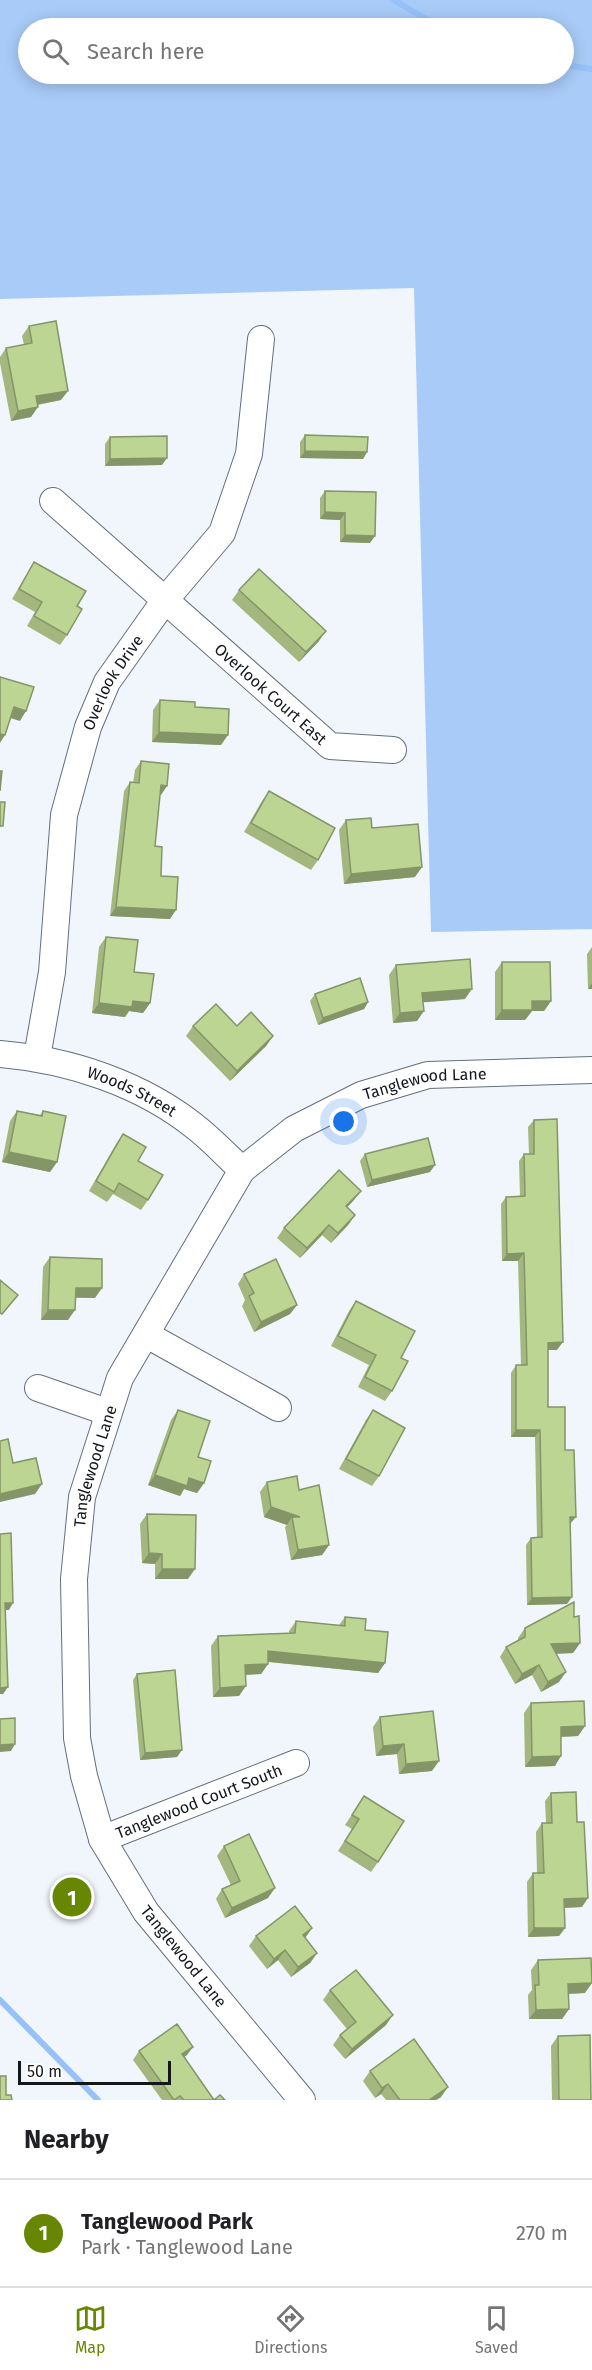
<!DOCTYPE html>
<html lang="en">
<head>
<meta charset="utf-8">
<style>
  :root { --surface:#fff; --page:#f2f2f2; --text:#202124; --muted:#757577; --line:#e0e0e0; --accent:#678702 }
  body { margin:0; font-family:"Fira Sans",sans-serif; background:var(--page); color:var(--text) }
  .scale { position:absolute; left:18px; bottom:15px; width:153px; box-sizing:border-box; padding-left:6px; border:3px solid #13171c; border-top:0; font-size:16px; line-height:21px; white-space:nowrap; color:#13171c; -webkit-text-stroke:4px #fff; paint-order:stroke }
  .you { position:absolute; left:344px; top:1122px; width:21px; height:21px; margin:-15px; border:4px solid #fff; border-radius:50%; background:#1a73e8; box-shadow:0 0 0 9px #1a73e833 }
  .badge { display:grid; place-items:center; width:39px; height:39px; border-radius:50%; background:var(--accent); color:#fff; font-size:20px; font-weight:700 }
  .pin { position:absolute; translate:-50% -50%; border:3px solid #fff; box-shadow:0 2px 6px #0006 }
  .list { margin:0; padding:0; list-style:none }
  h2 { display:flex; justify-content:space-between; align-items:center; height:78px; margin:0; padding:0 24px; font-size:26px }
  h2 small { font-size:20px; font-weight:400; color:var(--muted) }
  .list li { display:grid; grid-template-columns:39px 1fr auto; gap:18px; align-items:center; box-sizing:border-box; height:108px; padding:0 24px; border-top:2px solid var(--line) }
  .list b { display:block; font-size:22px; white-space:nowrap }
  .list p { margin:0; font-size:20px; white-space:nowrap; color:var(--muted) }
  .list em { font-size:20px; font-style:normal; color:var(--muted) }
  .icon { flex:none; width:33px; height:33px; fill:none; stroke:currentColor; stroke-width:2; stroke-linecap:round; stroke-linejoin:round }
  .map { position:relative; flex:none; width:592px; height:2100px; overflow:hidden }
  .search { position:absolute; background:var(--surface); box-shadow:0 3px 15px #0003; left:18px; right:18px; top:18px; height:66px; display:flex; align-items:center; gap:15px; box-sizing:border-box; padding:0 21px; border-radius:33px; color:var(--muted); font-size:22px }
  .sheet { height:186px; background:var(--surface) }
  nav { display:flex; justify-content:space-around; align-items:center; box-sizing:border-box; height:84px; border-top:2px solid var(--line); background:var(--surface); font-size:16px; color:var(--muted) }
  nav a { display:grid; justify-items:center; gap:3px }
  nav .on { color:var(--accent) }
  .map>svg:first-child { display:block }
  .forest { fill:#a8cbf7; fill-rule:evenodd }
  .lines { fill:none; stroke-linecap:round; stroke-linejoin:round }
  .stream { stroke:#96c2f9; stroke-width:6 }
  .minor-casing { stroke:#656f7c; stroke-width:28 }
  .minor { stroke:#fff; stroke-width:26 }
  .wall { fill:#a3b77e }
  .shaded-wall { fill:#849567 }
  .building { fill:#bdd593; stroke:#849567; stroke-width:1.5 }
  .labels { text-anchor:middle; stroke-width:4.5; stroke-linejoin:round; paint-order:stroke }
  .street-label { font-size:16px; fill:#13171c; stroke:#fff }
</style>
</head>
<body>
<div class="map">
<svg width="592" height="2100" viewBox="0 0 592 2100">
  <rect width="100%" height="100%" fill="#f1f6fc"/>
  <!-- forest -->
  <path class="forest" d="M 0,0 L 592,0 L 592,929 L 431,932 L 414,288 L 0,299 ZM 28,28 L 564,28 L 564,74 L 28,74 Z"/>
  <g class="lines">
    <!-- stream -->
    <g class="stream">
      <path d="M 394,0 L 424,18 L 449,28"/>
      <path d="M 564,65 L 592,69"/>
      <path d="M 0,2000 L 98,2100"/>
    </g>
    <!-- minor casing -->
    <g class="minor-casing">
      <g id="minor">
        <path id="s1" d="M 53,501 L 330,746 L 393,750"/>
        <path id="s2" d="M 0,1054 C 70,1060 143,1084 198,1129 C 214,1142 228,1157 242,1170"/>
        <path id="s3" d="M 37,1057 L 52,972 L 64,815 L 88,727 L 107,682 L 165,600 L 222,533 L 249,454 L 261,339"/>
        <path d="M 147,1335 L 278,1408"/>
        <path d="M 38,1388 L 107,1412"/>
        <path id="s4" d="M 102,1839 L 296,1763"/>
        <path id="s5" d="M 302,2100 L 146,1912 L 102,1839 L 84,1776 L 77,1738 L 74,1579 L 82,1497 L 120,1378 L 242,1170 L 294,1129 L 361,1095 L 428,1075 L 592,1070"/>
      </g>
    </g>
    <!-- minor -->
    <use href="#minor" class="minor"/>
  </g>
  <!-- wall -->
  <g class="wall">
    <path d="M 29,326 L 61,400 L 38,405 L 31,417 L 11,421 L 0,363 L 0,357 L 6,348 L 24,345 L 22,336 Z"/>
    <path d="M 305,435 L 367,452 L 363,459 L 300,458 L 300,442 Z"/>
    <path d="M 110,437 L 162,465 L 105,466 L 105,444 Z"/>
    <path d="M 325,491 L 376,492 L 370,543 L 340,542 L 340,520 L 320,519 L 320,498 Z"/>
    <path d="M 34,562 L 77,606 L 67,635 L 60,645 L 27,626 L 35,612 L 12,599 Z"/>
    <path d="M 239,590 L 319,641 L 299,662 L 232,600 Z"/>
    <path d="M 160,700 L 195,707 L 221,745 L 152,742 L 153,710 Z"/>
    <path d="M 141,761 L 167,786 L 160,795 L 155,846 L 170,919 L 110,916 L 124,791 L 130,782 L 133,783 L 135,770 Z"/>
    <path d="M 269,791 L 318,860 L 311,870 L 244,832 L 262,801 Z"/>
    <path d="M 346,820 L 372,828 L 415,877 L 344,884 L 339,830 Z"/>
    <path d="M 106,937 L 134,972 L 150,1003 L 143,1013 L 129,1011 L 125,1017 L 92,1013 L 99,947 Z"/>
    <path d="M 592,947 L 592,989 L 588,989 L 587,954 Z"/>
    <path d="M 502,962 L 551,1001 L 544,1011 L 532,1011 L 525,1020 L 495,1020 L 495,972 Z"/>
    <path d="M 396,965 L 465,999 L 423,1002 L 417,1021 L 393,1023 L 389,975 Z"/>
    <path d="M 315,994 L 368,1002 L 364,1009 L 318,1025 L 310,1001 Z"/>
    <path d="M 193,1026 L 237,1026 L 273,1036 L 266,1046 L 230,1081 L 186,1036 Z"/>
    <path d="M 17,1111 L 40,1115 L 43,1111 L 57,1162 L 50,1172 L 2,1162 L 10,1121 Z"/>
    <path d="M 534,1120 L 557,1350 L 548,1350 L 548,1407 L 565,1450 L 570,1524 L 567,1604 L 527,1605 L 526,1545 L 531,1538 L 537,1537 L 535,1437 L 511,1437 L 511,1373 L 516,1365 L 521,1365 L 518,1261 L 502,1261 L 501,1204 L 506,1197 L 520,1197 L 519,1161 L 524,1154 L 529,1154 L 528,1127 Z"/>
    <path d="M 123,1134 L 138,1161 L 148,1200 L 141,1210 L 113,1194 L 107,1202 L 89,1191 L 116,1144 Z"/>
    <path d="M 365,1154 L 430,1172 L 367,1187 L 360,1161 Z"/>
    <path d="M 354,1200 L 347,1207 L 355,1215 L 348,1225 L 331,1243 L 322,1235 L 300,1258 L 277,1238 L 284,1228 Z"/>
    <path d="M 50,1257 L 95,1298 L 75,1298 L 68,1320 L 41,1320 L 43,1267 Z"/>
    <path d="M 244,1274 L 297,1305 L 290,1314 L 254,1332 L 242,1306 L 245,1300 L 238,1284 Z"/>
    <path d="M 356,1301 L 401,1358 L 392,1391 L 385,1401 L 358,1387 L 369,1365 L 331,1346 L 349,1311 Z"/>
    <path d="M 178,1410 L 198,1457 L 204,1483 L 197,1493 L 184,1489 L 180,1496 L 148,1485 L 171,1420 Z"/>
    <path d="M 373,1410 L 379,1476 L 372,1486 L 339,1469 L 366,1420 Z"/>
    <path d="M 267,1482 L 329,1545 L 322,1555 L 291,1560 L 285,1527 L 287,1525 L 264,1517 L 260,1492 Z"/>
    <path d="M 147,1514 L 188,1579 L 155,1579 L 155,1564 L 142,1563 L 140,1524 Z"/>
    <path d="M 345,1617 L 365,1630 L 385,1663 L 378,1673 L 268,1662 L 268,1664 L 261,1674 L 245,1675 L 239,1696 L 213,1697 L 211,1646 L 218,1636 L 289,1633 L 289,1631 L 296,1621 L 339,1625 Z"/>
    <path d="M 574,1617 L 580,1643 L 573,1653 L 556,1654 L 559,1682 L 541,1692 L 532,1675 L 515,1684 L 500,1657 L 506,1647 L 518,1641 L 518,1638 L 525,1628 Z"/>
    <path d="M 137,1674 L 177,1757 L 140,1760 L 133,1680 Z"/>
    <path d="M 531,1703 L 585,1726 L 578,1736 L 561,1737 L 555,1766 L 525,1767 L 524,1713 Z"/>
    <path d="M 380,1717 L 432,1771 L 399,1774 L 397,1754 L 376,1756 L 373,1727 Z"/>
    <path d="M 551,1793 L 577,1822 L 582,1907 L 564,1908 L 565,1928 L 559,1936 L 528,1937 L 527,1882 L 533,1873 L 537,1873 L 536,1832 L 542,1823 L 546,1823 L 545,1801 Z"/>
    <path d="M 364,1796 L 378,1862 L 371,1872 L 338,1851 L 352,1829 L 345,1825 Z"/>
    <path d="M 224,1846 L 268,1898 L 225,1918 L 216,1899 L 222,1889 L 231,1885 L 217,1856 Z"/>
    <path d="M 312,1928 L 305,1938 L 317,1953 L 310,1963 L 291,1977 L 278,1960 L 267,1969 L 249,1946 L 256,1936 Z"/>
    <path d="M 538,1960 L 585,1993 L 568,1994 L 569,2009 L 562,2019 L 529,2019 L 528,1995 L 532,1990 L 531,1970 Z"/>
    <path d="M 330,1990 L 386,2025 L 345,2059 L 333,2045 L 340,2035 L 347,2029 L 323,2000 Z"/>
    <path d="M 558,2036 L 591,2100 L 552,2100 L 551,2046 Z"/>
    <path d="M 139,2051 L 187,2055 L 184,2057 L 214,2100 L 225,2100 L 162,2100 L 133,2060 Z"/>
    <path d="M 370,2071 L 441,2097 L 436,2100 L 386,2100 L 381,2094 L 375,2098 L 363,2081 Z"/>
  </g>
  <!-- shaded-wall -->
  <g class="shaded-wall">
    <path d="M 68,391 L 61,400 L 29,406 L 36,396 Z"/>
    <path d="M 38,407 L 31,417 L 11,421 L 18,411 Z"/>
    <path d="M 305,451 L 367,452 L 363,459 L 300,458 Z"/>
    <path d="M 167,458 L 162,465 L 105,466 L 110,459 Z"/>
    <path d="M 325,512 L 345,513 L 340,520 L 320,519 Z"/>
    <path d="M 345,535 L 375,536 L 370,543 L 340,542 Z"/>
    <path d="M 326,631 L 319,641 L 299,662 L 306,652 Z"/>
    <path d="M 14,707 L 26,711 L 20,721 L 7,717 Z"/>
    <path d="M 159,732 L 228,735 L 221,745 L 152,742 Z"/>
    <path d="M 0,734 L 5,735 L 0,743 Z"/>
    <path d="M 161,785 L 167,786 L 161,795 L 155,794 Z"/>
    <path d="M 422,867 L 415,877 L 344,884 L 351,874 Z"/>
    <path d="M 116,907 L 176,910 L 170,919 L 110,916 Z"/>
    <path d="M 592,983 L 592,989 L 588,989 Z"/>
    <path d="M 472,989 L 465,999 L 415,1003 L 422,993 Z"/>
    <path d="M 133,1001 L 150,1003 L 143,1013 L 129,1011 L 125,1017 L 92,1013 L 99,1003 Z"/>
    <path d="M 532,1001 L 551,1001 L 544,1011 L 532,1011 L 525,1020 L 495,1020 L 502,1010 Z"/>
    <path d="M 368,1002 L 364,1009 L 318,1025 L 323,1018 Z"/>
    <path d="M 424,1011 L 417,1021 L 393,1023 L 400,1013 Z"/>
    <path d="M 273,1036 L 266,1046 L 230,1081 L 237,1071 Z"/>
    <path d="M 9,1152 L 57,1162 L 50,1172 L 2,1162 Z"/>
    <path d="M 435,1165 L 430,1172 L 367,1187 L 372,1180 Z"/>
    <path d="M 361,1191 L 354,1200 L 339,1216 L 346,1206 Z"/>
    <path d="M 355,1215 L 348,1225 L 331,1243 L 338,1233 Z"/>
    <path d="M 329,1225 L 322,1235 L 300,1258 L 307,1248 Z"/>
    <path d="M 524,1253 L 518,1261 L 502,1261 L 507,1254 Z"/>
    <path d="M 76,1288 L 102,1288 L 95,1298 L 69,1297 Z"/>
    <path d="M 297,1305 L 290,1314 L 254,1332 L 261,1322 Z"/>
    <path d="M 48,1310 L 75,1310 L 68,1320 L 41,1320 Z"/>
    <path d="M 563,1342 L 557,1350 L 543,1350 L 548,1343 Z"/>
    <path d="M 516,1430 L 540,1430 L 535,1437 L 511,1437 Z"/>
    <path d="M 155,1475 L 189,1478 L 204,1483 L 197,1493 L 184,1489 L 180,1496 L 148,1485 Z"/>
    <path d="M 42,1484 L 35,1494 L 0,1502 L 0,1494 Z"/>
    <path d="M 271,1507 L 300,1517 L 292,1517 L 287,1525 L 264,1517 Z"/>
    <path d="M 570,1517 L 576,1517 L 570,1524 Z"/>
    <path d="M 329,1545 L 322,1555 L 291,1560 L 298,1550 Z"/>
    <path d="M 149,1553 L 162,1554 L 155,1564 L 142,1563 Z"/>
    <path d="M 162,1569 L 195,1569 L 188,1579 L 155,1579 Z"/>
    <path d="M 572,1597 L 567,1604 L 527,1605 L 532,1598 Z"/>
    <path d="M 5,1603 L 13,1603 L 9,1610 L 0,1610 Z"/>
    <path d="M 580,1643 L 573,1653 L 544,1654 L 551,1644 Z"/>
    <path d="M 268,1651 L 385,1663 L 378,1673 L 261,1661 Z"/>
    <path d="M 268,1664 L 261,1674 L 238,1675 L 245,1665 Z"/>
    <path d="M 539,1665 L 532,1675 L 515,1684 L 522,1674 Z"/>
    <path d="M 566,1672 L 559,1682 L 541,1692 L 548,1682 Z"/>
    <path d="M 246,1686 L 239,1696 L 213,1697 L 220,1688 Z"/>
    <path d="M 8,1687 L 3,1694 L 0,1694 L 0,1688 Z"/>
    <path d="M 585,1726 L 578,1736 L 554,1737 L 561,1727 Z"/>
    <path d="M 15,1744 L 11,1751 L 0,1752 L 0,1745 Z"/>
    <path d="M 404,1744 L 397,1754 L 376,1756 L 383,1746 Z"/>
    <path d="M 182,1750 L 177,1757 L 140,1760 L 145,1753 Z"/>
    <path d="M 561,1756 L 555,1766 L 525,1767 L 532,1757 Z"/>
    <path d="M 439,1761 L 432,1771 L 399,1774 L 406,1764 Z"/>
    <path d="M 275,1888 L 268,1898 L 225,1918 L 232,1908 Z"/>
    <path d="M 588,1898 L 582,1907 L 558,1908 L 564,1899 Z"/>
    <path d="M 312,1928 L 305,1938 L 303,1935 Z"/>
    <path d="M 534,1928 L 565,1928 L 559,1936 L 528,1937 Z"/>
    <path d="M 285,1950 L 278,1960 L 267,1969 L 274,1959 Z"/>
    <path d="M 317,1953 L 310,1963 L 291,1977 L 298,1967 Z"/>
    <path d="M 592,1983 L 585,1993 L 561,1994 L 568,1984 Z"/>
    <path d="M 569,2009 L 562,2019 L 529,2019 L 536,2010 Z"/>
    <path d="M 393,2015 L 386,2025 L 345,2059 L 352,2049 Z"/>
    <path d="M 193,2047 L 187,2055 L 176,2063 L 182,2054 Z"/>
    <path d="M 388,2084 L 381,2094 L 375,2098 L 382,2088 Z"/>
    <path d="M 448,2087 L 441,2097 L 436,2100 L 429,2100 Z"/>
  </g>
  <!-- building -->
  <g class="building">
    <path d="M 56,321 L 68,391 L 36,396 L 38,407 L 18,411 L 6,348 L 32,343 L 29,326 Z"/>
    <path d="M 305,435 L 368,437 L 367,452 L 305,451 Z"/>
    <path d="M 167,436 L 167,458 L 110,459 L 110,437 Z"/>
    <path d="M 325,491 L 376,492 L 375,536 L 345,535 L 345,513 L 325,512 Z"/>
    <path d="M 34,562 L 86,591 L 77,606 L 82,609 L 67,635 L 34,616 L 42,602 L 19,589 Z"/>
    <path d="M 259,569 L 326,631 L 306,652 L 239,590 Z"/>
    <path d="M 0,677 L 34,687 L 26,711 L 14,707 L 5,735 L 0,734 Z"/>
    <path d="M 160,700 L 195,702 L 195,707 L 229,709 L 228,735 L 159,732 Z"/>
    <path d="M 141,761 L 169,764 L 167,786 L 161,785 L 155,846 L 162,847 L 161,876 L 178,877 L 176,910 L 116,907 L 130,782 L 139,783 Z"/>
    <path d="M 0,771 L 2,771 L 0,791 Z"/>
    <path d="M 269,791 L 335,828 L 318,860 L 251,823 Z"/>
    <path d="M 0,802 L 5,802 L 3,826 L 0,826 Z"/>
    <path d="M 371,818 L 372,828 L 418,824 L 422,867 L 351,874 L 346,820 Z"/>
    <path d="M 106,937 L 138,940 L 134,972 L 154,974 L 150,1003 L 133,1001 L 132,1007 L 99,1003 Z"/>
    <path d="M 470,959 L 472,989 L 422,993 L 424,1011 L 400,1013 L 396,965 Z"/>
    <path d="M 502,962 L 550,962 L 551,1001 L 532,1001 L 532,1010 L 502,1010 Z"/>
    <path d="M 360,978 L 368,1002 L 323,1018 L 315,994 Z"/>
    <path d="M 216,1004 L 237,1026 L 251,1012 L 273,1036 L 237,1071 L 193,1026 Z"/>
    <path d="M 17,1111 L 42,1116 L 43,1111 L 66,1116 L 57,1162 L 9,1152 Z"/>
    <path d="M 557,1119 L 563,1342 L 548,1343 L 548,1407 L 565,1407 L 565,1450 L 574,1450 L 576,1517 L 570,1517 L 572,1597 L 532,1598 L 531,1538 L 542,1537 L 540,1430 L 516,1430 L 516,1365 L 527,1365 L 524,1253 L 507,1254 L 506,1197 L 525,1196 L 524,1154 L 534,1154 L 534,1120 Z"/>
    <path d="M 123,1134 L 146,1147 L 138,1161 L 163,1175 L 148,1200 L 119,1183 L 114,1192 L 96,1181 Z"/>
    <path d="M 428,1138 L 435,1165 L 372,1180 L 365,1154 Z"/>
    <path d="M 339,1170 L 361,1191 L 346,1206 L 355,1215 L 338,1233 L 329,1225 L 307,1248 L 284,1228 Z"/>
    <path d="M 50,1257 L 102,1259 L 102,1288 L 76,1288 L 75,1310 L 48,1310 Z"/>
    <path d="M 276,1259 L 297,1305 L 261,1322 L 249,1296 L 254,1293 L 244,1274 Z"/>
    <path d="M 0,1280 L 18,1295 L 2,1314 L 0,1313 Z"/>
    <path d="M 356,1301 L 415,1331 L 401,1358 L 408,1361 L 392,1391 L 365,1377 L 376,1355 L 338,1336 Z"/>
    <path d="M 178,1410 L 210,1421 L 198,1457 L 211,1461 L 204,1483 L 189,1478 L 187,1486 L 155,1475 Z"/>
    <path d="M 373,1410 L 405,1428 L 379,1476 L 346,1459 Z"/>
    <path d="M 8,1439 L 13,1463 L 36,1458 L 42,1484 L 0,1494 L 0,1441 Z"/>
    <path d="M 297,1476 L 299,1490 L 319,1485 L 329,1545 L 298,1550 L 292,1517 L 300,1517 L 271,1507 L 267,1482 Z"/>
    <path d="M 147,1514 L 196,1515 L 195,1569 L 162,1569 L 162,1554 L 149,1553 Z"/>
    <path d="M 11,1533 L 13,1603 L 5,1603 L 8,1687 L 0,1688 L 0,1534 Z"/>
    <path d="M 574,1602 L 574,1617 L 579,1616 L 580,1643 L 551,1644 L 566,1672 L 548,1682 L 539,1665 L 522,1674 L 506,1647 L 525,1637 L 525,1628 Z"/>
    <path d="M 345,1617 L 366,1619 L 365,1630 L 388,1632 L 385,1663 L 268,1651 L 268,1664 L 245,1665 L 246,1686 L 220,1688 L 218,1636 L 295,1633 L 296,1621 L 345,1626 Z"/>
    <path d="M 175,1670 L 182,1750 L 145,1753 L 137,1674 Z"/>
    <path d="M 584,1701 L 585,1726 L 561,1727 L 561,1756 L 532,1757 L 531,1703 Z"/>
    <path d="M 433,1711 L 439,1761 L 406,1764 L 404,1744 L 383,1746 L 380,1717 Z"/>
    <path d="M 15,1718 L 15,1744 L 0,1745 L 0,1719 Z"/>
    <path d="M 576,1792 L 577,1822 L 584,1822 L 588,1898 L 564,1899 L 565,1928 L 534,1928 L 533,1873 L 544,1873 L 542,1823 L 552,1823 L 551,1793 Z"/>
    <path d="M 364,1796 L 404,1821 L 378,1862 L 345,1841 L 359,1819 L 352,1815 Z"/>
    <path d="M 249,1834 L 275,1888 L 232,1908 L 222,1889 L 240,1881 L 224,1846 Z"/>
    <path d="M 295,1906 L 312,1928 L 303,1935 L 317,1953 L 298,1967 L 285,1950 L 274,1959 L 256,1936 Z"/>
    <path d="M 591,1958 L 592,1983 L 568,1984 L 569,2009 L 536,2010 L 535,1985 L 539,1985 L 538,1960 Z"/>
    <path d="M 356,1970 L 393,2015 L 352,2049 L 340,2035 L 356,2022 L 330,1990 Z"/>
    <path d="M 177,2024 L 193,2047 L 182,2054 L 214,2100 L 220,2095 L 225,2100 L 184,2100 L 180,2096 L 174,2100 L 139,2051 Z"/>
    <path d="M 590,2035 L 591,2100 L 559,2100 L 558,2036 Z"/>
    <path d="M 414,2039 L 448,2087 L 429,2100 L 400,2100 L 388,2084 L 382,2088 L 370,2071 Z"/>
    <path d="M 0,2076 L 6,2076 L 6,2095 L 11,2095 L 12,2100 L 0,2100 Z"/>
  </g>
  <g class="labels">
    <!-- street labels -->
    <g class="street-label">
      <text dy="6" stroke="none"><textPath href="#s3" startOffset="386">Overlook Drive</textPath></text>
      <text dy="6" stroke="none"><textPath href="#s1" startOffset="291">Overlook Court East</textPath></text>
      <text dy="6" stroke="none"><textPath href="#s5" startOffset="1248">Tanglewood Lane</textPath></text>
      <text dy="6" stroke="none"><textPath href="#s2" startOffset="138">Woods Street</textPath></text>
      <text dy="6" stroke="none"><textPath href="#s5" startOffset="708">Tanglewood Lane</textPath></text>
      <text dy="6" stroke="none"><textPath href="#s4" startOffset="104">Tanglewood Court South</textPath></text>
      <text transform="translate(184 1956) rotate(51)" y="6">Tanglewood Lane</text>
    </g>
  </g>
</svg>
<div class="scale">50 m</div>
<div class="you"></div>
<div class="pin badge" style="left:72px;top:1897px">1</div>
<div class="search"><svg class="icon" aria-label="search" viewBox="0 0 24 24"><circle cx="10" cy="10" r="6"/><path d="M15 15l6 6"/></svg>Search here</div>
</div>
<section class="sheet">
<h2>Nearby<small></small></h2>
<ul class="list">
<li><span class="badge">1</span><div><b>Tanglewood Park</b><p>Park · Tanglewood Lane</p></div><em>270 m</em></li>
</ul>
</section>
<nav>
<a class="on"><svg class="icon" aria-label="map" viewBox="0 0 24 24"><path d="M3 6l6-2 6 2 6-2v14l-6 2-6-2-6 2zM9 4v14M15 6v14"/></svg>Map</a>
<a><svg class="icon" aria-label="directions" viewBox="0 0 24 24"><path d="M12 3l9 9-9 9-9-9zM9 14v-3h6M13 9l2 2-2 2"/></svg>Directions</a>
<a><svg class="icon" aria-label="saved" viewBox="0 0 24 24"><path d="M7 4h10v16l-5-4-5 4z"/></svg>Saved</a>
</nav>
</body>
</html>
